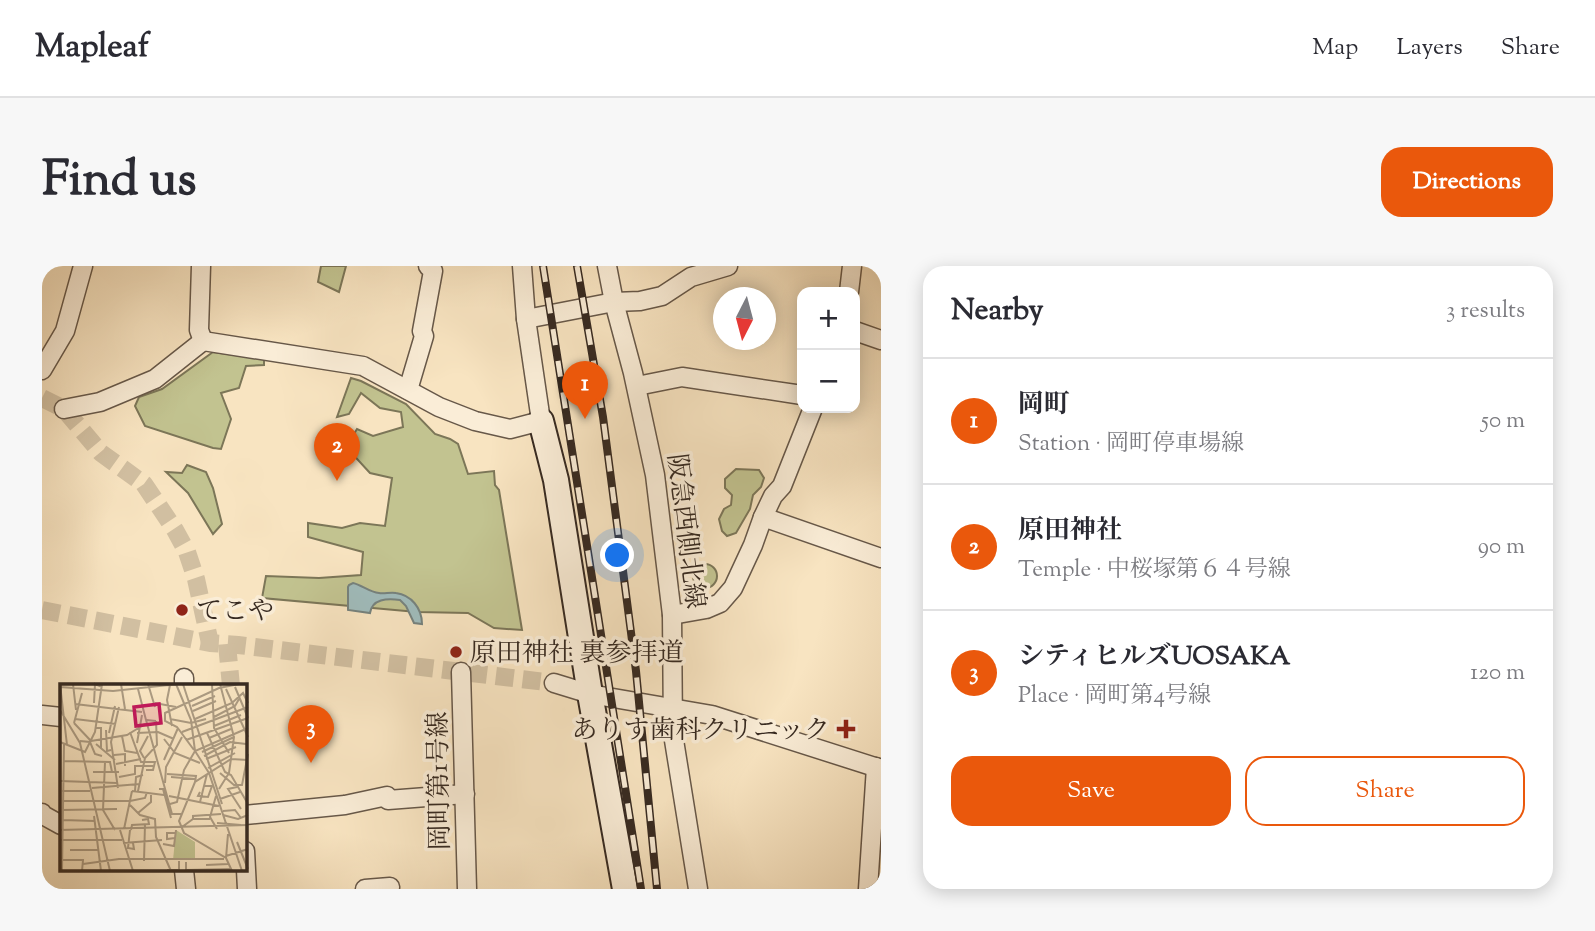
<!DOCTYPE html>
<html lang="en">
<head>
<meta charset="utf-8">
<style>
  :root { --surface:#fff; --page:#f7f7f7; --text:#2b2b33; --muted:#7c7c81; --line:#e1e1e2; --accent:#ea580c }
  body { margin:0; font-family:"Sorts Mill Goudy","Noto Serif JP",serif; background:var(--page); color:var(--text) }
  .controls { position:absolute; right:21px; top:21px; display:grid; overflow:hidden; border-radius:14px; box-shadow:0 4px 18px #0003 }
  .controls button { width:63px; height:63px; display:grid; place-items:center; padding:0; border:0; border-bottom:2px solid var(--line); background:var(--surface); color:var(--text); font:35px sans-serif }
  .compass { position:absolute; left:671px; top:21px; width:63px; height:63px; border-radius:50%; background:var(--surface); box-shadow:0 4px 18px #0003; rotate:186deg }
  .you { position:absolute; left:576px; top:290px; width:24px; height:24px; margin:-18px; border:5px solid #fff; border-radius:50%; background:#1a73e8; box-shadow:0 0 0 10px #1a73e833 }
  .badge { display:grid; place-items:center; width:46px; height:46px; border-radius:50%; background:var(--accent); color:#fff; font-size:23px; font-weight:700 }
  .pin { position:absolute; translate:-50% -58px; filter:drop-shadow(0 2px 4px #0008) }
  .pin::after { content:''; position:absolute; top:37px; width:24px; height:21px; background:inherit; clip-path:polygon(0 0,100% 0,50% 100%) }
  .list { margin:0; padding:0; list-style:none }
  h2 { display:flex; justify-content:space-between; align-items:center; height:91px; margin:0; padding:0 28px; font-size:30px }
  h2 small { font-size:23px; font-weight:400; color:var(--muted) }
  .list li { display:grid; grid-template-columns:46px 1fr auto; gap:21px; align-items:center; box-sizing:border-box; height:126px; padding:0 28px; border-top:2px solid var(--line) }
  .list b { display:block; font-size:26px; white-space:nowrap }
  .list p { margin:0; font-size:23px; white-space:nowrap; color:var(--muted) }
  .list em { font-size:23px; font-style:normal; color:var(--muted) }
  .actions { display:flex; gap:14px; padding:21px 28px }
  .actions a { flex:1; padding:16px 0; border:2px solid var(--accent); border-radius:21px; text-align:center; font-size:24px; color:var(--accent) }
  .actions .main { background:var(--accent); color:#fff }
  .map { position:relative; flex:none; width:839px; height:623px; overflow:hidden; border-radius:21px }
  header { display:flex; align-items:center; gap:42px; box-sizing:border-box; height:98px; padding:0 35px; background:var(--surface); border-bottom:2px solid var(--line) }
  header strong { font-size:33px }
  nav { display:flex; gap:38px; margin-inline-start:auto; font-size:24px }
  .intro { display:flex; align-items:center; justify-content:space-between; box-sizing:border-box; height:168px; padding:0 42px }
  h1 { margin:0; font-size:49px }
  .button { padding:18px 32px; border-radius:21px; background:var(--accent); color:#fff; font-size:24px; font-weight:700 }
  main { display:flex; gap:42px; padding:0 42px }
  aside { flex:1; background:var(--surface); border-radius:21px; box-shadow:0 4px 18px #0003 }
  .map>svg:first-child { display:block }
  .green { fill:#c2c390; stroke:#7c7658; stroke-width:2 }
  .water { fill:#a0bcbc; stroke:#76827e; stroke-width:2 }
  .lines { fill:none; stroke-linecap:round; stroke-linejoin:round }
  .street-tunnel { stroke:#d1bfa1; stroke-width:18; stroke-dasharray:18 9; stroke-linecap:butt }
  .street-casing { stroke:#675849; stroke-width:21 }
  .secondary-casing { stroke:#372a21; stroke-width:28 }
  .street { stroke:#faedd7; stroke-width:18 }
  .secondary { stroke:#faedd7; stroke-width:24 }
  .rail-casing { stroke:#372a21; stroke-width:8 }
  .rail { stroke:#faedd7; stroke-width:5; stroke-dasharray:16; stroke-linecap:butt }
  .poi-dot { fill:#8f2418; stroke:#faedd7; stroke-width:2.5 }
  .labels { text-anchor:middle; stroke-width:7; stroke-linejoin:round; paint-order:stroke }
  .street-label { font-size:26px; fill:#372a21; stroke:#faedd7 }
  .poi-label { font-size:26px; fill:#372a21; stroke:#faedd7; text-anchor:start }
  .inset-road { fill:none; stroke:#ab9a81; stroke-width:2 }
  .view { fill:#c2185b; fill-opacity:0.15; stroke:#c2185b; stroke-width:3.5 }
  .inset-edge { fill:none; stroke:#372a21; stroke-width:3.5 }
</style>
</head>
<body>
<header>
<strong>Mapleaf</strong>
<nav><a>Map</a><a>Layers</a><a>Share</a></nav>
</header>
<div class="intro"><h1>Find us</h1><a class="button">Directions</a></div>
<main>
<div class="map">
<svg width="839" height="623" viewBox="0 0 839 623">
  <rect width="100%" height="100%" fill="#f8e4c1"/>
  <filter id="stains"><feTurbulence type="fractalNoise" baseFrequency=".00286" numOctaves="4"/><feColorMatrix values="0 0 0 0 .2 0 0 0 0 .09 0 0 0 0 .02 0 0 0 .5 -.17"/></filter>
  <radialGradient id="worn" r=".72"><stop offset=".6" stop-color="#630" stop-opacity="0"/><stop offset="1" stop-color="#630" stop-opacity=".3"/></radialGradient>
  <!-- green -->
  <g class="green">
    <path d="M 279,0 L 304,0 L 297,26 L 276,16 Z"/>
    <path d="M 171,86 L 222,93 L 222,99 L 204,100 L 197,122 L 179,127 L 189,153 L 179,183 L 171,182 L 103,160 L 93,140 L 97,131 L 120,123 Z"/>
    <path d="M 309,112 L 319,115 L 364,138 L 393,168 L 408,173 L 416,178 L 426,208 L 452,205 L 453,219 L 457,224 L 480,364 L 452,362 L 426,347 L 375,346 L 220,332 L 224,310 L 277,312 L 319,309 L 321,286 L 266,271 L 266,257 L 300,262 L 318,257 L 343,260 L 350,212 L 328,207 L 304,181 L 315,163 L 331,170 L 361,161 L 359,146 L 338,142 L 319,127 L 307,148 L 295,151 Z"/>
    <path d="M 145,199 L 164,206 L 171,222 L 180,258 L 171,268 L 146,227 L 124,206 L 140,207 Z"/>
    <path d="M 694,203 L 717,204 L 722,212 L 719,221 L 711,229 L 708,243 L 694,267 L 685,270 L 680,265 L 677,253 L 682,243 L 689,239 L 690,229 L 683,222 L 683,213 Z"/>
    <circle cx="663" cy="310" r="12"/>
  </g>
  <!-- water -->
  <path class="water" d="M 311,317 C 320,319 327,326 337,327 C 342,328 348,326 354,327 C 369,329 380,342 380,358 L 372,357 L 364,340 L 358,334 C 345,332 330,333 328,347 L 306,344 L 306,321 L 307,319 Z"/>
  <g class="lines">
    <!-- street-tunnel -->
    <g class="street-tunnel">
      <path d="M 0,132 L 22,143 L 59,187 L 102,218 L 133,264 L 145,286 L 154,313 L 168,377"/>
      <path d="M 0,344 L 168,377 L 196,379 L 512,417"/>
      <path d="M 185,378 L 189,420"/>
    </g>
    <!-- street casing -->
    <g class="street-casing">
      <g id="street">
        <path d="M 159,0 L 157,64 L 161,75"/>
        <path d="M 565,0 L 572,36 L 591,107 L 613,209 L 630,349 L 631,468 L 656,623"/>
        <path d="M 807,26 L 810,0"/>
        <path d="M 484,53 L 572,36 L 598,35 L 620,30 L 649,11 L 686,0"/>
        <path d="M 813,65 L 839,74"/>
        <path d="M 161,75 L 321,100 L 397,141 L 433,155 L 468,163 L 499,155 L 484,53 L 480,0"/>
        <path d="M 0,104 L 23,65 L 41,0"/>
        <path d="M 595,120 L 640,111 L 760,129"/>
        <path d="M 366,124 L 382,70 L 380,65 L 391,5 L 386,0"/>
        <path d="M 22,143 L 58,136 L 113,113 L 161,75"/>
        <path d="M 721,251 L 839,292"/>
        <path d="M 630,349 L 664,343 L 678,337 L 691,322 L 711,279 L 721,251 L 731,230 L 740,220 L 771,142"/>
        <path d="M 419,406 L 425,623"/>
        <path d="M 512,417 L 548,428 L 670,449 L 839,503"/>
        <path d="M 142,420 L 142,412"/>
        <path d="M 0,449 L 19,451"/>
        <path d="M 0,547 L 1,549 L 19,559"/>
        <path d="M 203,549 L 303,539 L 345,530 L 346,534 L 423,528"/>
        <path d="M 203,585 L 205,623"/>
        <path d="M 142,604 L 144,623"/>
        <path d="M 323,623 L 348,621"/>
        <path d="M 826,623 L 834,501"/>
      </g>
    </g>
    <!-- secondary casing -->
    <g class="secondary-casing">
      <path id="secondary" d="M 499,155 L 514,214 L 548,428 L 583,623"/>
    </g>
    <!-- street -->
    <use href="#street" class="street"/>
    <!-- secondary -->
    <use href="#secondary" class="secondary"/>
    <!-- rail casing -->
    <g class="rail-casing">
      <g id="rail">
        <path d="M 501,0 L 599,623"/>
        <path d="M 535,0 L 561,151 L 594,405 L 615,623"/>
      </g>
    </g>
    <!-- rail -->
    <use href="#rail" class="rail"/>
  </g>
  <!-- markers -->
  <g class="poi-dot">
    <circle cx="140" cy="344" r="7"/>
    <circle cx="414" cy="386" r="7"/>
    <path d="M800.5 452.5h7v7h7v7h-7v7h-7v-7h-7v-7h7z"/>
  </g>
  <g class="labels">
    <!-- street labels -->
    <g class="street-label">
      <text transform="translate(645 265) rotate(83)" y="9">阪急西側北線</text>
      <text transform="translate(396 515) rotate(-91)" y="9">岡町第1号線</text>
    </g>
    <!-- poi labels -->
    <g class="poi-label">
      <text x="154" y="353">てこや</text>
      <text x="428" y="395">原田神社 裏参拝道</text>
      <text x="788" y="472" text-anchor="end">ありす歯科クリニック</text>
    </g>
  </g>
  <!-- overview -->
  <g transform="translate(18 418)">
    <rect width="187" height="187" fill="#f8e4c1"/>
    <path d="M 116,146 L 135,158 L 135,175 L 113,176 Z" fill="#c2c390"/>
    <path class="inset-road" d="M 0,0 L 7,61M 13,0 L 16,26M 61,0 L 65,25M 88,0 L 95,23M 116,0 L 131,36 L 135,67 L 149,89 L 182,187M 123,0 L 162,120M 152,0 L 154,44 L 169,69M 110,1 L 107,16 L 112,42M 0,3 L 53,7 L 118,0M 175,3 L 188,34M 78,5 L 86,36M 166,5 L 188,53M 34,19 L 35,0 L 42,3M 95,19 L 116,23M 15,20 L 82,28M 132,22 L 155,12M 0,26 L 20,59 L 50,187M 133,27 L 156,17M 154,33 L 175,22 L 179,15M 15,35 L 56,40M 110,35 L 131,39 L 146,35M 135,35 L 172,19 L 183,9 L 188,19M 96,37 L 86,36 L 112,130 L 121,130M 14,39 L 22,9M 14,39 L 31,57M 154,42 L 181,31M 36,44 L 41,44 L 41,64M 46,46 L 47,67 L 51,66M 70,48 L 81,78 L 95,78 L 93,86 L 86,86M 122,48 L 188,23M 49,49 L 55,22M 77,49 L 98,48 L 114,55M 147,49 L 165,88 L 171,91 L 188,120M 62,52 L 65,67 L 77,69M 149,54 L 171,45M 104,55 L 115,69 L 140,79M 126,56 L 188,34M 20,57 L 30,58 L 35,70 L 42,72M 31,57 L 67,51 L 85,40M 0,58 L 25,68 L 35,48 L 42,0M 77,59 L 82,31M 36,60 L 55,76M 134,66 L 117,43 L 105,37 L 105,29 L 159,4 L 179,0M 142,68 L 174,53M 54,71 L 65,70 L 65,82M 144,72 L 170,58 L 186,60M 84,74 L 80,67 L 88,52M 146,75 L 176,63M 104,76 L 118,44M 3,77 L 50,78 L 52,88M 45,78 L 43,126 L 55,146M 56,80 L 81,75M 148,84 L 175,69M 33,88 L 59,88M 160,89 L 174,101 L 182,101 L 188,70M 107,90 L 136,92 L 135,98M 59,93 L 75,90 L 75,82 L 93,82M 111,93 L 135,95M 0,97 L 57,99M 105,99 L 106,83 L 122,53M 177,103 L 168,105 L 181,125M 32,104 L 79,100M 58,104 L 51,58 L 59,23M 99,105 L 103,105 L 111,134M 159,105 L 169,89 L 174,53 L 160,0M 2,107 L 30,107M 72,107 L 104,111M 75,107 L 76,93 L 83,91M 78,107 L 85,74 L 97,61 L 96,37M 140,108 L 138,112 L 148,113 L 152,102 L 144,102M 109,112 L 159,122M 156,112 L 150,133 L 157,145M 160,115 L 180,108M 2,117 L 70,117M 70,117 L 85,114 L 87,108M 140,118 L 147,90M 110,120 L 117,118 L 124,86 L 135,67 L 188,44M 70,121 L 80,131 L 95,135 L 96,153 L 111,187M 2,126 L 57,125M 163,127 L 175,126 L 181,134M 78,129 L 91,118 L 91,109M 163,131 L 178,135 L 188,131M 34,132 L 41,187M 133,135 L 133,132 L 161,130M 3,136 L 35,137M 157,139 L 181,141M 122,143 L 133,135 L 150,135M 64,145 L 72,107M 0,146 L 188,141M 60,146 L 73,187M 70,146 L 68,164 L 74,165 L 73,159M 71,146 L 72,141 L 89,140 L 88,135 L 82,136M 115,154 L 107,155 L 107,149 L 115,149M 0,156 L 62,156M 177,158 L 188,185M 63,159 L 102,156M 103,160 L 114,162 L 116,146M 10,166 L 39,166M 166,172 L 188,165M 166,174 L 168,150M 2,176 L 23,176 L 22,187M 84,177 L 85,140M 126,178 L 126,186 L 172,185M 23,180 L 59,175 L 164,175M 146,181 L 168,180M 107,186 L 119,186 L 119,177M 2,187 L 4,60M 172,187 L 166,174 L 124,149 L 119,137 L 135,98 L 171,75 L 188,76"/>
    <path class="view" d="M 99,20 L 101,39 L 76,42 L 74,23 Z"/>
    <rect width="187" height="187" class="inset-edge"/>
  </g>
  <rect width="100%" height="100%" filter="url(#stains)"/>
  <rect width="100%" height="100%" fill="url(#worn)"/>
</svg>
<div class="controls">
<button>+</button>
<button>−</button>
</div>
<svg class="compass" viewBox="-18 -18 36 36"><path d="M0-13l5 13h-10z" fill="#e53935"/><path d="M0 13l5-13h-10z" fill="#7c7c81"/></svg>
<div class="you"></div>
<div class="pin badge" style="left:543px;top:153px">1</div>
<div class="pin badge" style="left:295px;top:215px">2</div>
<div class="pin badge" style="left:269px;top:497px">3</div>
</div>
<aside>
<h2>Nearby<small>3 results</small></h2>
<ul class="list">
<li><span class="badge">1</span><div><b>岡町</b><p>Station · 岡町停車場線</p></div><em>50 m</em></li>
<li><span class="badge">2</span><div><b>原田神社</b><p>Temple · 中桜塚第６４号線</p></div><em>90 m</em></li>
<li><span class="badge">3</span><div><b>シティヒルズUOSAKA</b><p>Place · 岡町第4号線</p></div><em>120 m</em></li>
</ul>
<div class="actions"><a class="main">Save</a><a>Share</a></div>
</aside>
</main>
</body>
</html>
